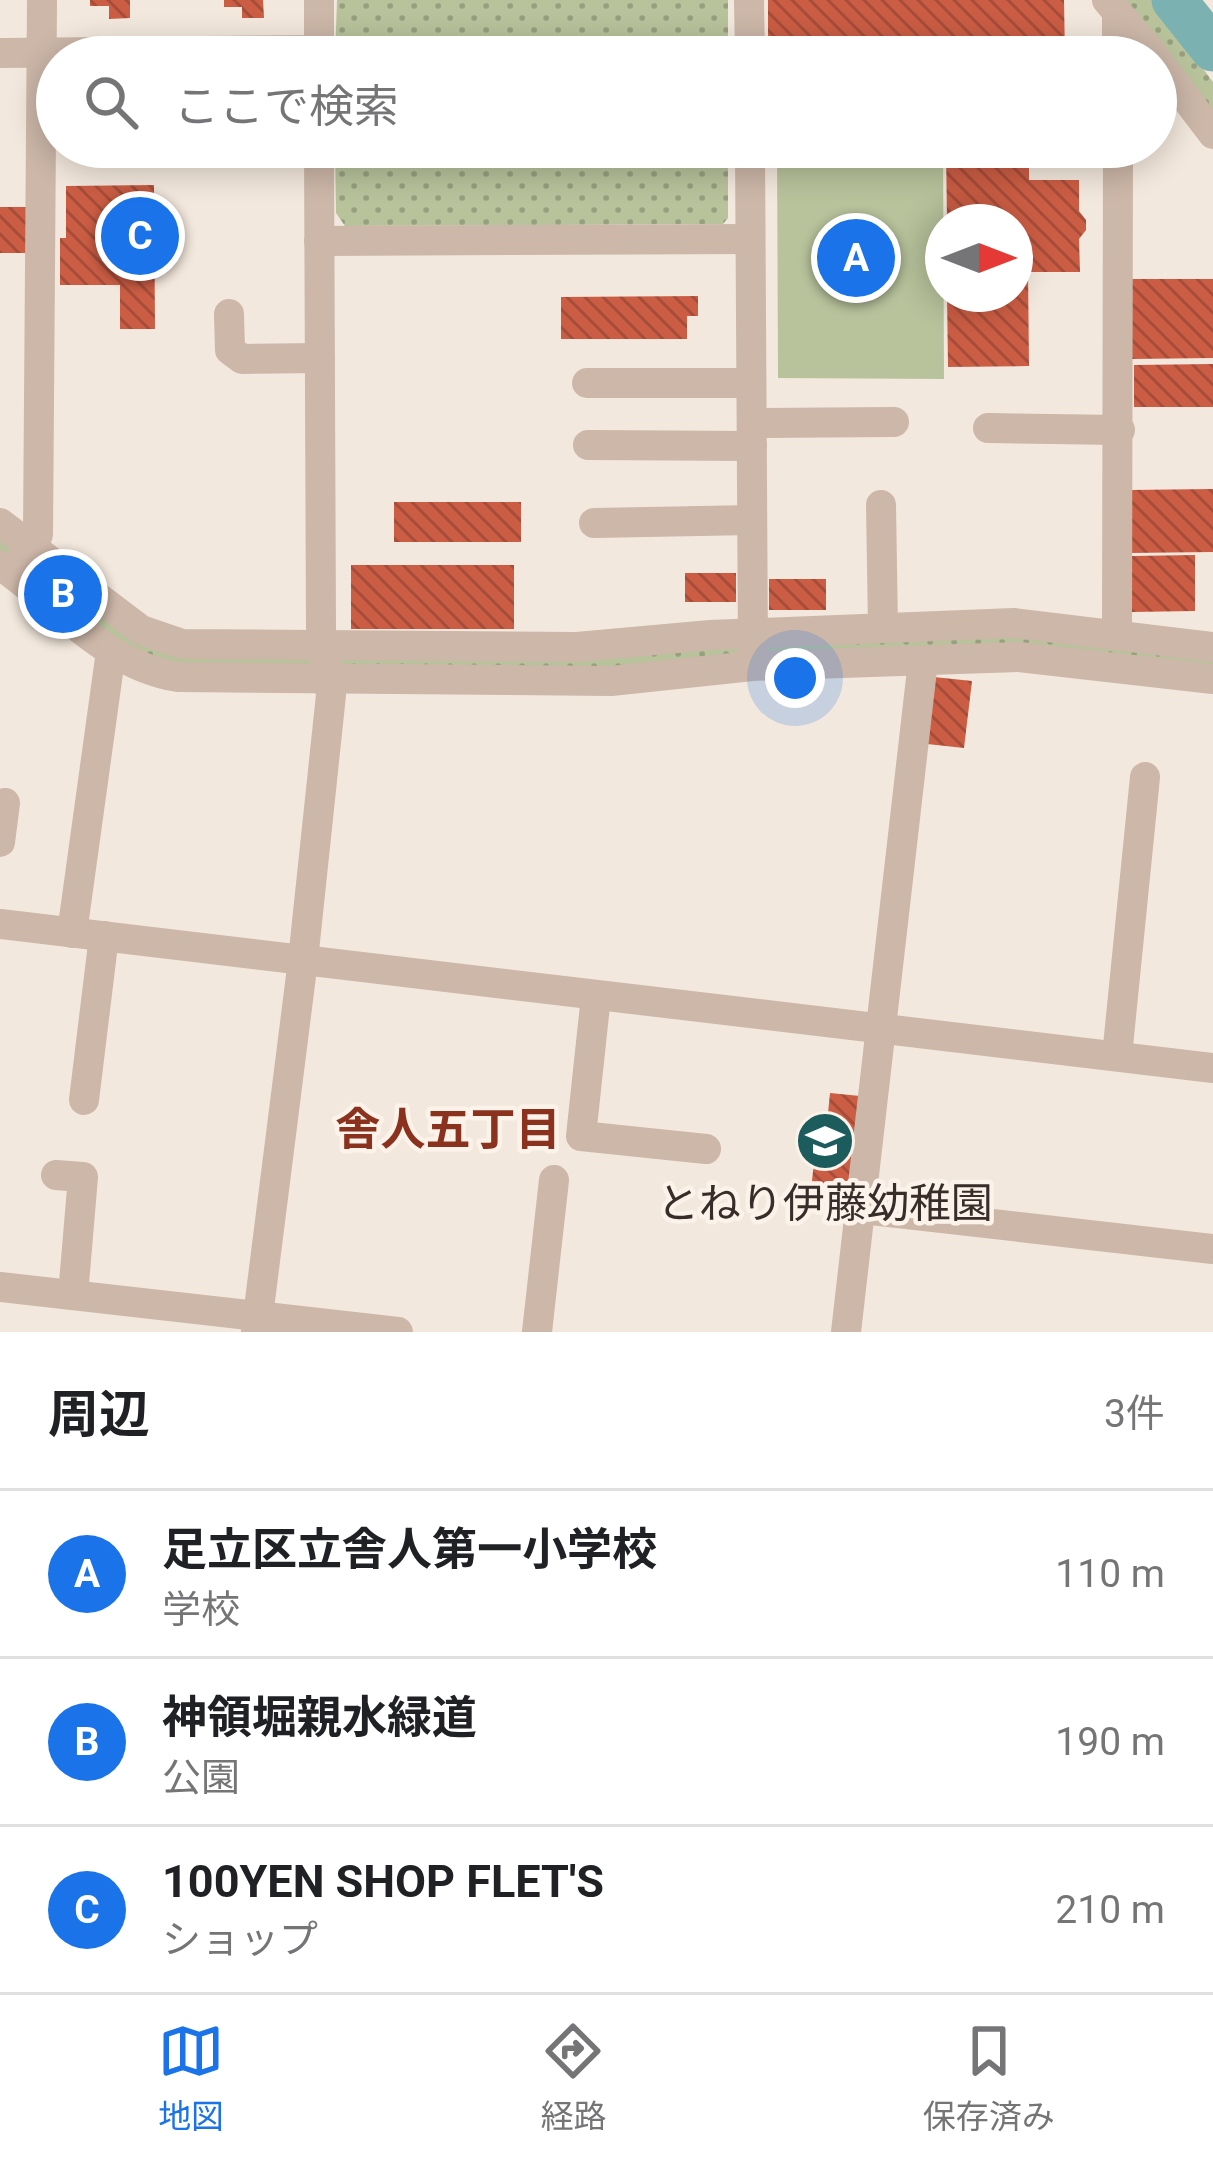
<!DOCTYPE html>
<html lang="ja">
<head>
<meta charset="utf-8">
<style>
  :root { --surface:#fff; --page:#f2f2f2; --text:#202124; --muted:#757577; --line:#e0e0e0; --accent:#1a73e8 }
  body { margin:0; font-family:Roboto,"Noto Sans JP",sans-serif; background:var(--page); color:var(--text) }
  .compass { position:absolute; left:925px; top:204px; width:108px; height:108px; border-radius:50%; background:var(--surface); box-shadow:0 6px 30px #0003; rotate:90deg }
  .you { position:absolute; left:795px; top:678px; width:42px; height:42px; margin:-30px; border:9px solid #fff; border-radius:50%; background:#1a73e8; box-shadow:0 0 0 18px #1a73e833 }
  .badge { display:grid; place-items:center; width:78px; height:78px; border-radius:50%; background:var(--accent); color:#fff; font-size:39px; font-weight:700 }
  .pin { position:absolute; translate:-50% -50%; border:6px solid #fff; box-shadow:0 3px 12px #0006 }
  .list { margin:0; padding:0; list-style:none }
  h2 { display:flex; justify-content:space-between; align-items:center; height:156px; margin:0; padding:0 48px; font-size:51px }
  h2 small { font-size:39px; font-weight:400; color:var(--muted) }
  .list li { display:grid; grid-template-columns:78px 1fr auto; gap:36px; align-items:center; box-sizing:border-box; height:168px; padding:0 48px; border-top:3px solid var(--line) }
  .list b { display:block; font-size:45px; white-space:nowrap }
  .list p { margin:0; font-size:39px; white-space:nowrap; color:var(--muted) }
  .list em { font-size:39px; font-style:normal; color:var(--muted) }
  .icon { flex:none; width:66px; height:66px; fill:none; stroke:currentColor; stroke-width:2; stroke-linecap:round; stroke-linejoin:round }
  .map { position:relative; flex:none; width:1213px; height:1332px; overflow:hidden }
  .search { position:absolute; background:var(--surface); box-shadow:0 6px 30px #0003; left:36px; right:36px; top:36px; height:132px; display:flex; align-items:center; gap:30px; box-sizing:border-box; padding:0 42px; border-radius:66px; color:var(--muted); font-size:45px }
  .sheet { height:660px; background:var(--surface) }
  nav { display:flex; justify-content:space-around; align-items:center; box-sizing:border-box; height:168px; border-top:3px solid var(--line); background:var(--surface); font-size:33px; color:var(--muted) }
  nav a { display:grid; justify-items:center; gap:6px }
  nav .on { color:var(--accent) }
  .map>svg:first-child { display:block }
  .grass { fill:#b8c39c }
  .park { fill:url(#park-dots) }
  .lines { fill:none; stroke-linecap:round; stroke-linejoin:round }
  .river { stroke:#7bb2b1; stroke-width:45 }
  .building { fill:url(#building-back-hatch) }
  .minor { stroke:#ccb7a8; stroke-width:30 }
  .labels { text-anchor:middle; stroke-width:9; stroke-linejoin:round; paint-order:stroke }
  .poi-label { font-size:42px; fill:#392d29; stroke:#fbf2ea }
  .neighbourhood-label { font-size:45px; font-weight:bold; fill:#8b321e; stroke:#fbf2ea }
</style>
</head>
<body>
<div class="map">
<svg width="1213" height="1332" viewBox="0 0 1213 1332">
  <defs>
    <pattern id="park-dots" width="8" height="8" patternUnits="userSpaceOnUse" patternTransform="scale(3)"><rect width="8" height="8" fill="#b8c39c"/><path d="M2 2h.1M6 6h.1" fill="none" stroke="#979f7f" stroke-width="1.8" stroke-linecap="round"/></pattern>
    <pattern id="building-back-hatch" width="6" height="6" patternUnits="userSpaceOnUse" patternTransform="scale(3)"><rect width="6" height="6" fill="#cb5d44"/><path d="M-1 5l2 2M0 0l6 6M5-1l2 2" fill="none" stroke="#a64d39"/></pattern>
  </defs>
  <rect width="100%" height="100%" fill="#f3e8dd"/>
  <!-- grass -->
  <path class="grass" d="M 777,147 L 943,147 L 944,379 L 778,378 Z"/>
  <!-- park -->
  <g class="park">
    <path d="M 337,0 L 728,0 L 728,57 L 335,57 Z"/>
    <path d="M 1125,0 L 1152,0 L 1213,82 L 1213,116 Z"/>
    <path d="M 335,147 L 728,147 L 728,218 L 723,224 L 345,226 L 336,213 Z"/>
    <path d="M 0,535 L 155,645 L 1013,629 L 1213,653 L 1213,671 L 587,674 L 146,664 L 0,558 Z"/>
  </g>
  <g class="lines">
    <!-- river -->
    <path class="river" d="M 1174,0 L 1213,49"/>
  </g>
  <!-- building -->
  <g class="building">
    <path d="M 90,0 L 130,0 L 130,18 L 109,19 L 109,6 L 90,6 Z"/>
    <path d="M 224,0 L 263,0 L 264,18 L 242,18 L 242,7 L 224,7 Z"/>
    <path d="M 768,0 L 1064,0 L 1065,57 L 768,57 Z"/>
    <path d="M 946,147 L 1029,147 L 1029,180 L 1079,180 L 1079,211 L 1086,220 L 1086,230 L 1079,239 L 1080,272 L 1028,272 L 1029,366 L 948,367 L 947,294 L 1015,294 L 1015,222 L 947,222 Z"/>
    <path d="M 154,185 L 155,329 L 120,329 L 120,285 L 60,285 L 60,238 L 66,238 L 66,186 Z"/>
    <rect x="0" y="207" width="31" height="46"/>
    <path d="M 1132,279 L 1213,279 L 1213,358 L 1132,359 Z"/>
    <path d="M 698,296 L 698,316 L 687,316 L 687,339 L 561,339 L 561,297 Z"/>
    <path d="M 1213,364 L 1213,407 L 1134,407 L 1134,365 Z"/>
    <path d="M 1213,489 L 1213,552 L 1129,553 L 1129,490 Z"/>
    <rect x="394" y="502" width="127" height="40"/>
    <path d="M 1195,555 L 1195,611 L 1132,612 L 1132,556 Z"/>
    <rect x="351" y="565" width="163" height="64"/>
    <rect x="685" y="573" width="51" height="29"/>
    <rect x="769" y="579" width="57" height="31"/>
    <path d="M 934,677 L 972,681 L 964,748 L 927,744 Z"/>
    <path d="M 830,1093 L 860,1096 L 850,1204 L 810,1200 L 816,1143 L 825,1144 Z"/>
  </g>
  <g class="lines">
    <!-- minor -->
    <g class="minor">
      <path d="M 319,0 L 319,57"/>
      <path d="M 749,0 L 750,57"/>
      <path d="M 1107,0 L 1155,57"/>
      <path d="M 1117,12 L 1117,57"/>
      <path d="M 0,53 L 319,50"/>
      <path d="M 1156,59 L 1213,134"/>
      <path d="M 750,147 L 753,651"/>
      <path d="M 319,241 L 750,239"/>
      <path d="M 229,314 L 230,350 L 242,359 L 320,358"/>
      <path d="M 587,383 L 751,383"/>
      <path d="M 752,423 L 894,422"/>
      <path d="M 988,428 L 1120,430"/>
      <path d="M 588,445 L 752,446"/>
      <path d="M 881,505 L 883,628"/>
      <path d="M 0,523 L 141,630 L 182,644 L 577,647 L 710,635 L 1014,623 L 1213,647"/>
      <path d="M 594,523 L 752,520"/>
      <path d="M 22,559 L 38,535 L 42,0"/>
      <path d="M 0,565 C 57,605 107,666 178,677 L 611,681 L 752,666 L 1019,657 L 1213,679"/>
      <path d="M 1117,635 L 1118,147"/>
      <path d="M 0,842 L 5,803"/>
      <path d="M 0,924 L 1213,1068"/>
      <path d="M 72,933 L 111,651"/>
      <path d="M 596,996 L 581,1136 L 706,1149"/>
      <path d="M 1117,1056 L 1145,777"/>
      <path d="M 84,1100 L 104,936"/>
      <path d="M 56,1175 L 83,1177 L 73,1295"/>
      <path d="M 862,1209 L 1213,1249"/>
      <path d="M 0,1287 L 398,1332"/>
      <path d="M 256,1332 L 303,960 L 331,695 L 321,631 L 319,147"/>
      <path d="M 537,1332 L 554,1180"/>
      <path d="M 846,1332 L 923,661"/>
    </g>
  </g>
  <!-- icons -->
  <defs>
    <g id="school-disc" transform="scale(3)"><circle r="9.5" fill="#1c5c5c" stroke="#fbf2ea"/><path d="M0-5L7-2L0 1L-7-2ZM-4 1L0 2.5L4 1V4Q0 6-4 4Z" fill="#fff"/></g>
  </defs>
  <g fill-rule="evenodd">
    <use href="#school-disc" x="825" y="1141"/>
  </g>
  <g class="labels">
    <!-- poi labels -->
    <g class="poi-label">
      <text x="825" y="1218">とねり伊藤幼稚園</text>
    </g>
    <!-- neighbourhood labels -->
    <g class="neighbourhood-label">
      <text x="448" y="1145">舎人五丁目</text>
    </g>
  </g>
</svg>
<svg class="compass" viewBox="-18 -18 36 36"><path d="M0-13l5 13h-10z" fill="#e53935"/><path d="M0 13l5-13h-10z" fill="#757577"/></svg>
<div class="you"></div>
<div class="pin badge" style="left:856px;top:258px">A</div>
<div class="pin badge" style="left:63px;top:594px">B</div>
<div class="pin badge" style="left:140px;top:236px">C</div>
<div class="search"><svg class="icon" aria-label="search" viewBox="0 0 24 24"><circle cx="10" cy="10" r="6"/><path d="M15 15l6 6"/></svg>ここで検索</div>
</div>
<section class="sheet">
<h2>周辺<small>3件</small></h2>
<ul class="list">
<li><span class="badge">A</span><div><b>足立区立舎人第一小学校</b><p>学校</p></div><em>110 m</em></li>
<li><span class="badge">B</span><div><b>神領堀親水緑道</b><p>公園</p></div><em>190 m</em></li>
<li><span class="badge">C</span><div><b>100YEN SHOP FLET'S</b><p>ショップ</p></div><em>210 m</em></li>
</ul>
</section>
<nav>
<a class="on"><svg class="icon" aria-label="map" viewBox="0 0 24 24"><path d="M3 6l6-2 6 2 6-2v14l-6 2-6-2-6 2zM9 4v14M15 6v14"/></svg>地図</a>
<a><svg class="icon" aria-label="directions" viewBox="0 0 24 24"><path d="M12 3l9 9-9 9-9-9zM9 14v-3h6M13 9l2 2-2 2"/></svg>経路</a>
<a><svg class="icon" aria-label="saved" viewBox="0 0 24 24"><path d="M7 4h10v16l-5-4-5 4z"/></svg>保存済み</a>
</nav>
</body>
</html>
